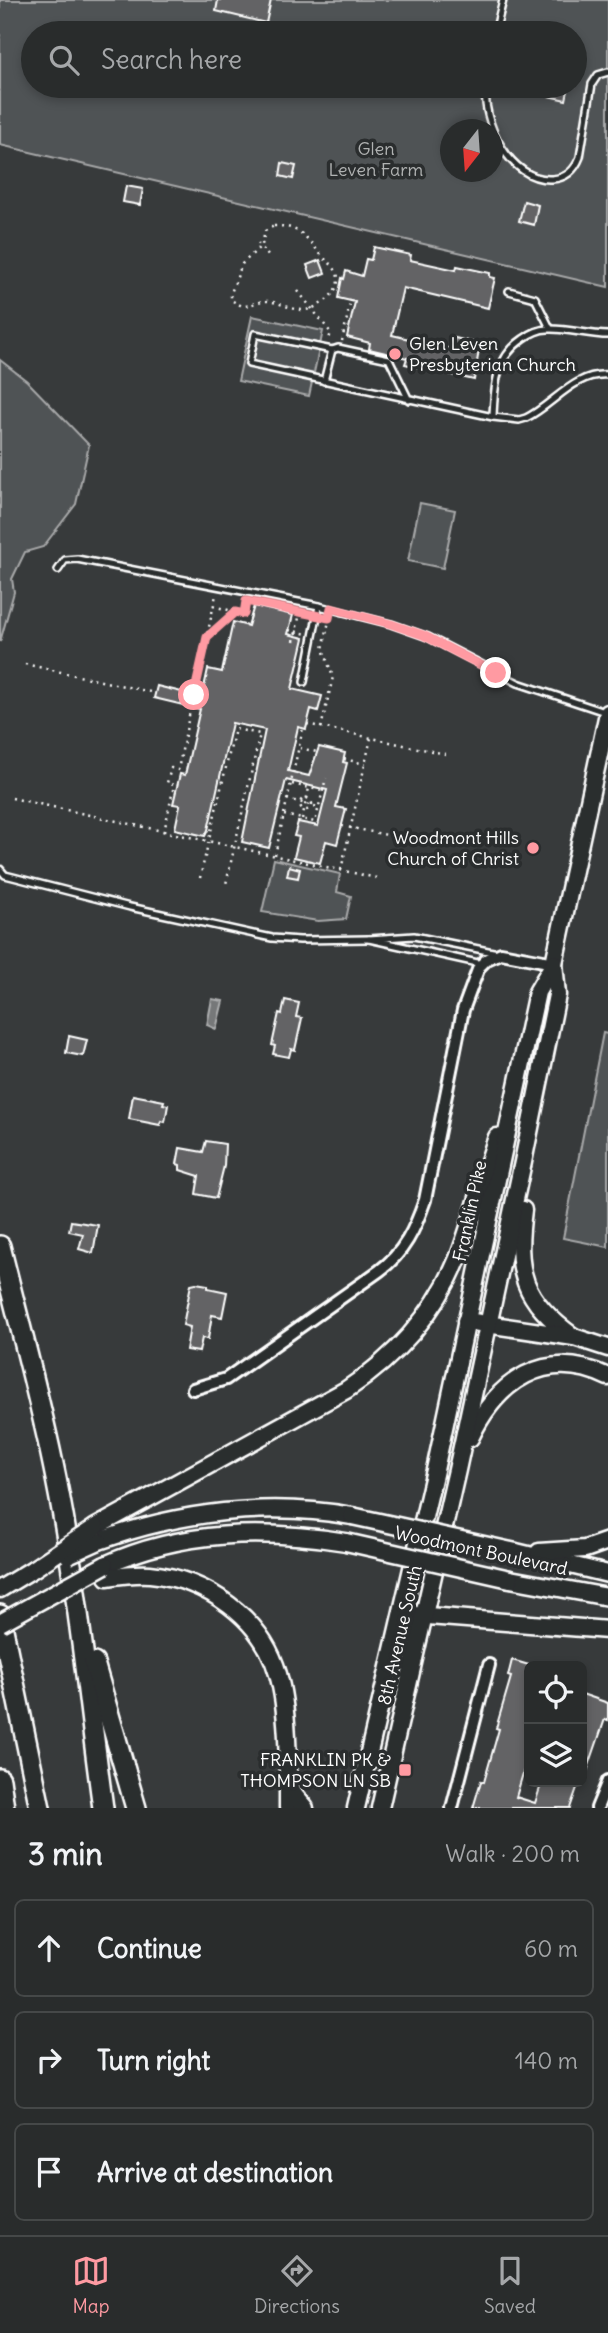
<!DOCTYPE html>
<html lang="en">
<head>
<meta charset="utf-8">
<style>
  :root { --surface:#292c2c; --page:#353838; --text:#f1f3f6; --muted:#a5a7a9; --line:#454848; --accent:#ff9aa2 }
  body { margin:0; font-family:Delius,sans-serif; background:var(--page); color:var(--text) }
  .controls { position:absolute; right:21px; bottom:21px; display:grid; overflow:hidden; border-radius:10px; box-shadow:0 4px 10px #0003 }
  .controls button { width:63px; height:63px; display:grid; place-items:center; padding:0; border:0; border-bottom:2px solid var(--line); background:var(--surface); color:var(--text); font:35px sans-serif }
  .compass { position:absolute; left:440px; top:119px; width:63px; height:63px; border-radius:50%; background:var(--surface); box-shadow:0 4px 10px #0003; rotate:197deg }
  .stop { position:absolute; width:21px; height:21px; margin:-16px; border:5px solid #ff9aa2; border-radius:50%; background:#fff }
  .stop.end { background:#ff9aa2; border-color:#fff; box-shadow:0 2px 7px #0008 }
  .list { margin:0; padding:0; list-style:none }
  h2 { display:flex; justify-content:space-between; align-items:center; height:91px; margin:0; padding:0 28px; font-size:30px }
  h2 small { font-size:23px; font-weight:400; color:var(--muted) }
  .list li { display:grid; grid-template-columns:46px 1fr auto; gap:21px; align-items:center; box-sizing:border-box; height:98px; margin:0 14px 14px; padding:0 14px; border:2px solid var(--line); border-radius:10px }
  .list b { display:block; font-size:26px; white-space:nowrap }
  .list em { font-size:23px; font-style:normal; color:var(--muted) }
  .icon { flex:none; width:38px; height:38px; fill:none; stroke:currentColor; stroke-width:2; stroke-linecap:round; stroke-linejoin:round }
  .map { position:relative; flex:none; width:608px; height:1808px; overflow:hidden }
  .search { position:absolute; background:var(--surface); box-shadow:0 4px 10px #0003; left:21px; right:21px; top:21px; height:77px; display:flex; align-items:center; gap:18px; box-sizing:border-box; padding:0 24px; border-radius:38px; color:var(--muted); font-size:26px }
  .sheet { height:427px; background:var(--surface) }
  nav { display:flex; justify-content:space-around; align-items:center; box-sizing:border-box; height:98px; border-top:2px solid var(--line); background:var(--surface); font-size:19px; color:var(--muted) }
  nav a { display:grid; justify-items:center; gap:4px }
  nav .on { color:var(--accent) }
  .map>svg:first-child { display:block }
  .green { fill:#505354; stroke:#a8a9aa; stroke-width:2; fill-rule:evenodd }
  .water { fill:#767879; stroke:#adaeaf; stroke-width:2 }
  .building { fill:#636465; stroke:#fff; stroke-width:2 }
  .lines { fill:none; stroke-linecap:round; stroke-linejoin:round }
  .lane-casing { stroke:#fff; stroke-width:10 }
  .street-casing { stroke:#fff; stroke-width:16 }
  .primary-casing { stroke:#fff; stroke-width:21 }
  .highway-casing { stroke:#fff; stroke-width:24 }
  .path { stroke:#fff; stroke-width:2.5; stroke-dasharray:2 5; stroke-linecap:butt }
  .lane { stroke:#2a2d2e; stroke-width:5 }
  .street { stroke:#2a2d2e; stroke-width:10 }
  .primary { stroke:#2a2d2e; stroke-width:16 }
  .highway { stroke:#2a2d2e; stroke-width:19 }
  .primary-bridge-casing { stroke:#fff; stroke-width:21; stroke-linecap:butt }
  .primary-bridge { stroke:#2a2d2e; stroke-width:16 }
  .route { stroke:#ff9aa2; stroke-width:9 }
  .poi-dot { fill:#ff9aa2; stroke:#2a2d2e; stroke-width:2.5 }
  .labels { text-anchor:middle; stroke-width:7; stroke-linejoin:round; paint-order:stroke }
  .park-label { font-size:18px; fill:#b0b2b2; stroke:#2a2d2e }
  .poi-label { font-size:18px; fill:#fff; stroke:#2a2d2e; text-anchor:end }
  .street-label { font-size:18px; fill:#fff; stroke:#2a2d2e }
</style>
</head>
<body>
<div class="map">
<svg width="608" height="1808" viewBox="0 0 608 1808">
  <rect width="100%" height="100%" fill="#373a3b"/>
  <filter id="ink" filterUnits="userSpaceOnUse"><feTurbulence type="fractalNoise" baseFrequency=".0143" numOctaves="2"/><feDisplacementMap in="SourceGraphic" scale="14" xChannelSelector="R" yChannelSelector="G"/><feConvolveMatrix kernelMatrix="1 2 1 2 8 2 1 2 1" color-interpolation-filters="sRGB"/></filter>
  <g filter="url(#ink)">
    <!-- green -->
    <g class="green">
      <path d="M 0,0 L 608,0 L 608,287 L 0,145 ZM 33,33 L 575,33 L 575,86 L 33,86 ZM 450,130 L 492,130 L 492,172 L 450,172 Z"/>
      <path d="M 252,316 L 323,331 L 309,396 L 238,381 Z"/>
      <path d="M 0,360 L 27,381 L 89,445 L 76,504 L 43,547 L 25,552 L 12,579 L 14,592 L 0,642 Z"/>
      <path d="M 420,503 L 455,510 L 443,568 L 408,561 Z"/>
      <path d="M 274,859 L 340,874 L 337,892 L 351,896 L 346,919 L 318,921 L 262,912 Z"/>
      <path d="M 603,1033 L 608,1034 L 608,1247 L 563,1238 Z"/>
    </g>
    <!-- water -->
    <path class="water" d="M 212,999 L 223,1001 L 216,1029 L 207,1025 Z"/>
    <!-- building -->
    <g class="building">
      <path d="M 218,0 L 271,0 L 266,23 L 216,11 Z"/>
      <path d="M 446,86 L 476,86 L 474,97 L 445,90 Z"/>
      <path d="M 521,86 L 569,86 L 566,100 L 521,90 Z"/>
      <path d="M 282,163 L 296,166 L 293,179 L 280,176 Z"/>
      <path d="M 126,186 L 143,189 L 140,205 L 123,202 Z"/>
      <path d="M 524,201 L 538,205 L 534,225 L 519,221 Z"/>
      <path d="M 374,247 L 411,255 L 410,260 L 456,270 L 457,266 L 490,273 L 490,277 L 495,278 L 488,308 L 403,288 L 392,335 L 452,349 L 455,338 L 480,344 L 474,380 L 405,364 L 407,358 L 369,349 L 370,343 L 347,337 L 355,302 L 338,298 L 342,278 L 344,279 L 346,271 L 362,276 L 366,259 L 371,260 Z"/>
      <path d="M 320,260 L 325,273 L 312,278 L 307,265 Z"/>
      <path d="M 254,606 L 293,615 L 288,634 L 304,638 L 292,689 L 322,696 L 318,711 L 311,709 L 306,729 L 298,727 L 288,771 L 309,776 L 319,747 L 345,753 L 343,762 L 347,763 L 336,807 L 346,809 L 337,844 L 326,841 L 320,863 L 294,857 L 299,837 L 294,836 L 298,822 L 318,826 L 327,790 L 286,780 L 269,848 L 242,842 L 265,730 L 232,723 L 208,830 L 205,836 L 175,829 L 180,805 L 173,804 L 180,774 L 185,775 L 200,709 L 154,698 L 157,686 L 202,697 L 208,669 L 222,672 L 233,622 L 248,626 Z"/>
      <path d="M 289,866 L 300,869 L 298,878 L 287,876 Z"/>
      <path d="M 285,1000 L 299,1003 L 296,1017 L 302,1018 L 295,1050 L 291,1049 L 289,1057 L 273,1054 L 275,1046 L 272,1045 L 279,1013 L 282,1014 Z"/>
      <path d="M 69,1036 L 87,1040 L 83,1056 L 66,1053 Z"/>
      <path d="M 133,1095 L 164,1101 L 163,1104 L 168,1105 L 165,1122 L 161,1121 L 160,1125 L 129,1119 Z"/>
      <path d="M 206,1141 L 225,1144 L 224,1166 L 216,1198 L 196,1194 L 199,1176 L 180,1170 L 180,1165 L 177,1164 L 180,1148 L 203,1152 Z"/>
      <path d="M 71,1221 L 98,1225 L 93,1253 L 79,1249 L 83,1234 L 69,1231 Z"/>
      <path d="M 196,1283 L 208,1285 L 208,1288 L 227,1292 L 222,1317 L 212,1315 L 208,1339 L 202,1338 L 199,1352 L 186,1350 L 190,1327 L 183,1325 L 191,1284 Z"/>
      <path d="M 512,1660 L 529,1665 L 529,1753 L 516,1797 L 535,1803 L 542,1782 L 579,1782 L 570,1808 L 473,1808 L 481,1781 L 484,1782 L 499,1729 L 496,1728 L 511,1677 L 508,1676 Z"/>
      <path d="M 582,1694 L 608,1703 L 608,1720 L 605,1719 L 583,1783 Z"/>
    </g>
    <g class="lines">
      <!-- lane casing -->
      <g class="lane-casing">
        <g id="lane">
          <path d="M 495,33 L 503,0"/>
          <path d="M 486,86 C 481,121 510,182 552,179 C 567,178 575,170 580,157 L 592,84 L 598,75 L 608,72"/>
          <path d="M 509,291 L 535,298 L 550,328"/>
          <path d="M 608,335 C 588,335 568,328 548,329 C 539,329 531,333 523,339 C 496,357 494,386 493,417 L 519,420 L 526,418 C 553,405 575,372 608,375"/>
          <path d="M 324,381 L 332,350"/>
          <path d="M 409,400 L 389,359 L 338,348 L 332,350 L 255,334 L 249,364 L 493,417"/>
          <path d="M 58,570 L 65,560 L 77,559 L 319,606 L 391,624 L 428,637 L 518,683 L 605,712"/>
          <path d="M 304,682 L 319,606"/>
          <path d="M 0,869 L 5,875 L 13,877 L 130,907 L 272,938 L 300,940 L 369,939"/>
          <path d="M 482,964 L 369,939 L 414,936 L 498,953"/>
        </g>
      </g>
      <!-- street casing -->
      <g class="street-casing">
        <g id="street">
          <path d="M 193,1389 L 226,1379 L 379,1271 C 404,1253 415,1229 425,1200 L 463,1010 L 479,967 L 487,959 L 501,953 L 554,963"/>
          <path d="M 452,1808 L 489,1665"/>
          <path d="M 597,1808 L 608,1781"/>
        </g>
      </g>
      <!-- primary casing -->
      <g class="primary-casing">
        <g id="primary">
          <path d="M 523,1210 C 515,1272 522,1300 574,1337"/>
          <path d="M 466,1321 L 574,1337 L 608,1348"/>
          <path d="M 470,1438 C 497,1381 545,1347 608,1377"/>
          <path d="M 96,1527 L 346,1390 C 396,1357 436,1312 459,1256 C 474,1217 483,1176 497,1137"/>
          <path d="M 99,1541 C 179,1512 267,1501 352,1516"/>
          <path d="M 516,1552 L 608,1574"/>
          <path d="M 539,1552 L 585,1549 L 608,1541"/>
          <path d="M 105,1565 C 182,1530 264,1529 346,1542"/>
          <path d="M 107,1577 C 121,1575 135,1573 150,1574 C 206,1579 262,1618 278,1674 C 289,1712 288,1768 288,1808"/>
          <path d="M 510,1579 L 608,1597"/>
          <path d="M 0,1589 L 33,1569"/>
          <path d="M 415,1615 L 608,1630"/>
          <path d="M 289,1783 L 295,1796 L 305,1808"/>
          <path d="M 356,1808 L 435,1470 L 537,992 L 554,963 L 608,713"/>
          <path d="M 380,1808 L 457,1470 L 523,1162 L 557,995 L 554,963"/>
        </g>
      </g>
      <!-- highway casing -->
      <g class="highway-casing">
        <g id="highway">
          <path d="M 0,1246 C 18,1319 38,1391 53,1464 C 77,1578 87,1693 103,1808"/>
          <path d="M 0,1615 L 40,1808"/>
          <path d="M 94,1663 L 136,1808"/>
          <path d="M 0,1779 L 4,1808"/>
        </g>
      </g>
      <!-- path -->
      <g class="path">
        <path d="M 274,226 C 299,225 308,239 322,256 C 326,261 331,263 334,268 C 347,285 326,304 310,309 C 296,313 283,303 268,301 C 258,300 252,306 242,306 L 231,300 L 231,293 L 242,264 L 262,245 L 265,231 Z"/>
        <path d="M 258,243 L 269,257"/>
        <path d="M 298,291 L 331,333 L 329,339"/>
        <path d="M 342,341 L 350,304"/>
        <path d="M 213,606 L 244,614 L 247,602"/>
        <path d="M 289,630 L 307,634"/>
        <path d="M 209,635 L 235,612"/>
        <path d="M 294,641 L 300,613"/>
        <path d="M 25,664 L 155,693"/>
        <path d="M 194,695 L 216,595"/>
        <path d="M 307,724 L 450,755"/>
        <path d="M 321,728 L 333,677 L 323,649 L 330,616"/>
        <path d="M 300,748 L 317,752"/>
        <path d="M 344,759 L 365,764"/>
        <path d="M 292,784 L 323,791"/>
        <circle cx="306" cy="804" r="6"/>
        <path d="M 12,798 L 381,879"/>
        <path d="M 287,799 L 318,807"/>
        <path d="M 284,815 L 315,822 L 326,778"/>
        <path d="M 302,819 L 309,788"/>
        <path d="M 342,826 L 432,844"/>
        <path d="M 164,832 L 174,785 L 167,783 L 171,768 L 178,770 L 191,706"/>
        <path d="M 275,855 L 303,728"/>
        <path d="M 341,870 L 371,738"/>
        <path d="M 200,878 L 235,729 L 260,734 L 226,884"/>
      </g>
      <!-- lane -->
      <use href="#lane" class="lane"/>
      <!-- street -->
      <use href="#street" class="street"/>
      <!-- primary -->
      <use href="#primary" class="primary"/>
      <!-- highway -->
      <use href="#highway" class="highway"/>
      <!-- primary-bridge casing -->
      <g class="primary-bridge-casing">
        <g id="primary-bridge">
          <path d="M 352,1516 L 516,1552"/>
          <path d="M 346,1542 L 510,1579"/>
          <path d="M 68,1555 L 99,1541"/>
          <path d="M 33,1569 L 96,1527"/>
          <path d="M 0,1623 L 105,1565"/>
        </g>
      </g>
      <!-- primary-bridge -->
      <use href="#primary-bridge" class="primary-bridge"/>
    </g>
  </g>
  <g class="lines" filter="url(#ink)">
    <!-- route -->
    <path class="route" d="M 194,695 L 207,637 L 235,612 L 244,614 L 246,601 L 329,618 L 331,608 L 391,624 L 423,635 L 496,673"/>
  </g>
  <!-- markers -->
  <g class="poi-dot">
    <circle cx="395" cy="354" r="7"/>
    <circle cx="533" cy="848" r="7"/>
    <rect x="398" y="1763" width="14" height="14" rx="3.5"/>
  </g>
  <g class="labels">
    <!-- park labels -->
    <g class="park-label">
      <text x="376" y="155">Glen<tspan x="376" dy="21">Leven Farm</tspan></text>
    </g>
    <!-- poi labels -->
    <g class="poi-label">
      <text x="409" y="350" text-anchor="start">Glen Leven<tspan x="409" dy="21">Presbyterian Church</tspan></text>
      <text x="519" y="844">Woodmont Hills<tspan x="519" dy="21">Church of Christ</tspan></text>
      <text x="391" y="1766">FRANKLIN PK &amp;<tspan x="391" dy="21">THOMPSON LN SB</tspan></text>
    </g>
    <!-- street labels -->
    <g class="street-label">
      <text transform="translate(470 1211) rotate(-78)" y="6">Franklin Pike</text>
      <text transform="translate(481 1551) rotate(12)" y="6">Woodmont Boulevard</text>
      <text transform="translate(400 1635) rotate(-77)" y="6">8th Avenue South</text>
    </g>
  </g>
</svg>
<div class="controls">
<button><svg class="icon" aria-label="locate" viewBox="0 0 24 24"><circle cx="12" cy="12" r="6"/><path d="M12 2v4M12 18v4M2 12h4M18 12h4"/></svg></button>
<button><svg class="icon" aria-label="layers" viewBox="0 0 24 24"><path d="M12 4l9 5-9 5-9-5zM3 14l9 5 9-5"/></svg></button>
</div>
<svg class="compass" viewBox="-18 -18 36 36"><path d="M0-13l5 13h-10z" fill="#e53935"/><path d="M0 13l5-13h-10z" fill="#a5a7a9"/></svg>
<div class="stop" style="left:194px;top:695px"></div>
<div class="stop end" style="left:496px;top:673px"></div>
<div class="search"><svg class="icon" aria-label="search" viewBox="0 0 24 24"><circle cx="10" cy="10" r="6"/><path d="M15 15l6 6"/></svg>Search here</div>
</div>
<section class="sheet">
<h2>3 min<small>Walk · 200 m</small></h2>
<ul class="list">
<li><svg class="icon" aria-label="ahead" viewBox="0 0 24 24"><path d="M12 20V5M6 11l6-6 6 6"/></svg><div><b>Continue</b></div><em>60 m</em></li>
<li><svg class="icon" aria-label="right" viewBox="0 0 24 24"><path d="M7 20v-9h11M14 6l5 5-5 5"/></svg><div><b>Turn right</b></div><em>140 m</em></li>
<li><svg class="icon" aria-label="arrive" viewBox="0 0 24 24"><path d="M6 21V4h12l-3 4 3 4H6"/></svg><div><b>Arrive at destination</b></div></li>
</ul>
</section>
<nav>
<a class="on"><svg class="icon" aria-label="map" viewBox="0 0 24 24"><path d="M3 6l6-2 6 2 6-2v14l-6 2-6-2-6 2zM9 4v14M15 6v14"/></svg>Map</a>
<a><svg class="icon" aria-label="directions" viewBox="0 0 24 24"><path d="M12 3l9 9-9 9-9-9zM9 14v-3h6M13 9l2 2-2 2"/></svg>Directions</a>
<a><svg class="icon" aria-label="saved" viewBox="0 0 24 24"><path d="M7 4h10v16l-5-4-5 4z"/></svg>Saved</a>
</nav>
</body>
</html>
